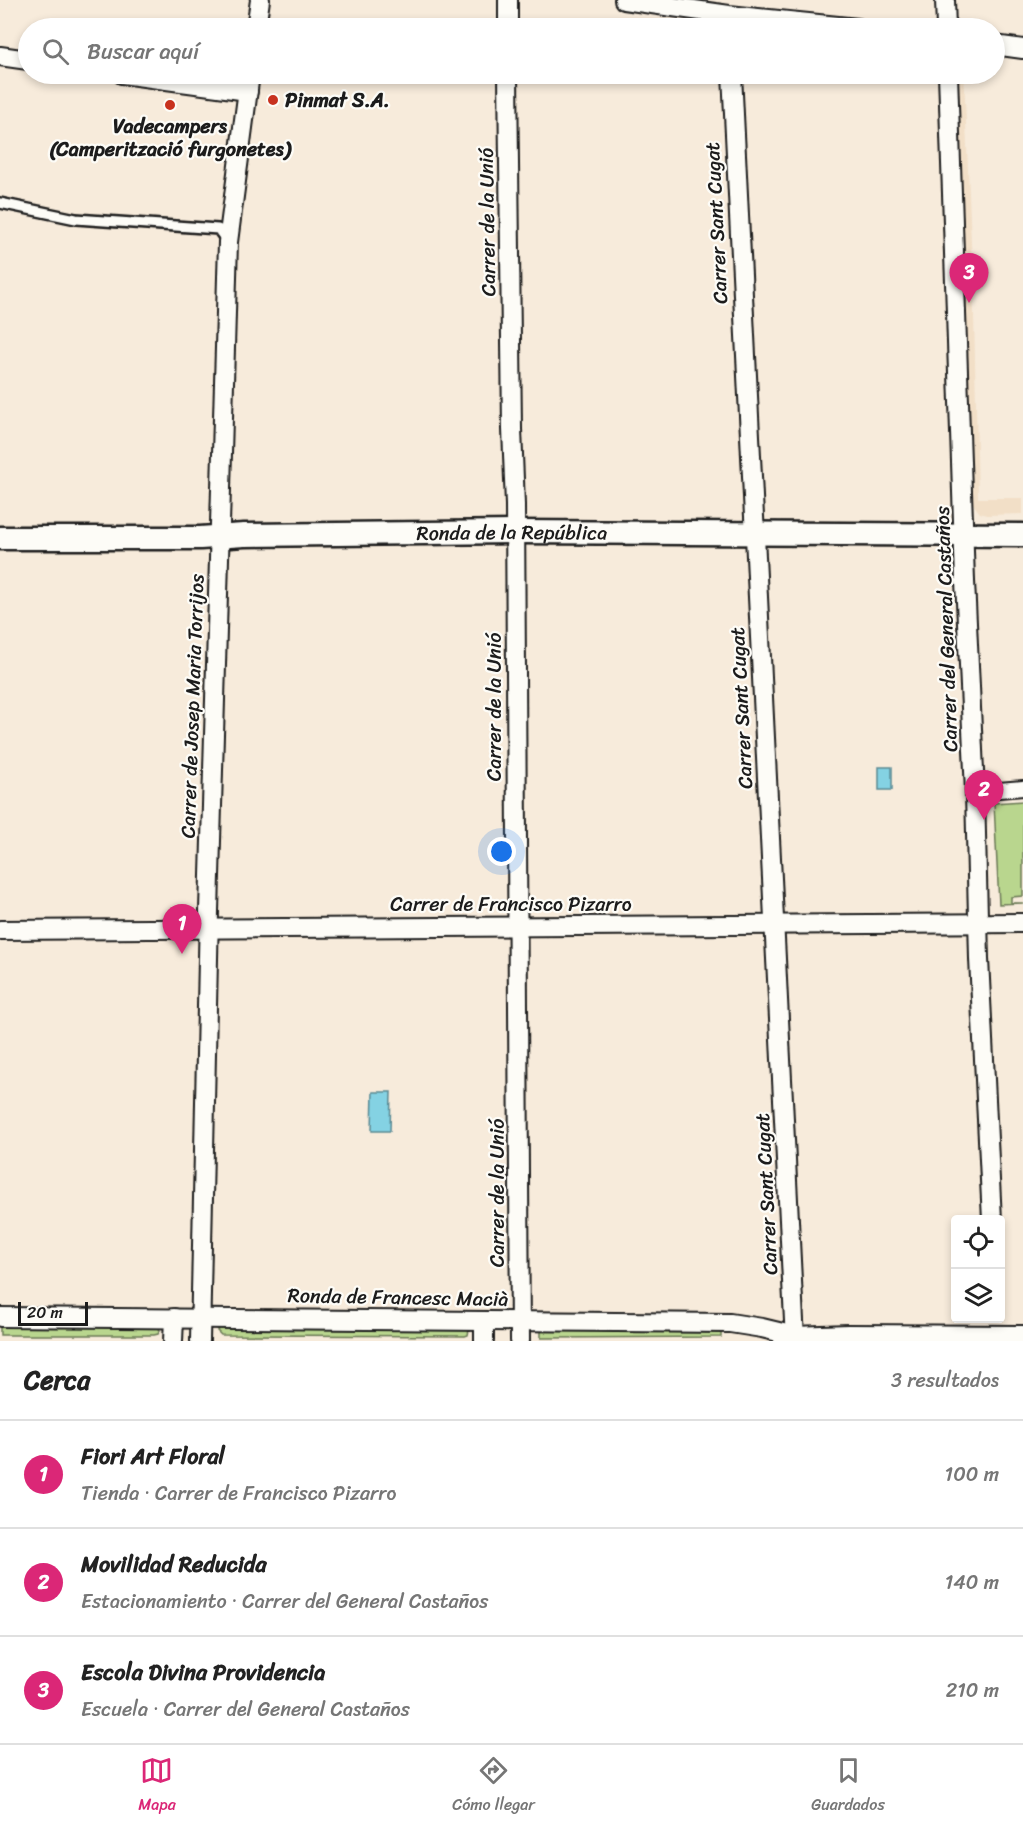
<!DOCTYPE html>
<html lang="es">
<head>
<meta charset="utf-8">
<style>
  :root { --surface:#fff; --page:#f2f2f2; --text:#222; --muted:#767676; --line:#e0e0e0; --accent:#db2777 }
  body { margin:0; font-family:Sriracha,sans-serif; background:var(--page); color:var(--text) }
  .controls { position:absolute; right:18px; bottom:18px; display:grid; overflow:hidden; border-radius:6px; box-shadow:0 3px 9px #0003 }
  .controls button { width:54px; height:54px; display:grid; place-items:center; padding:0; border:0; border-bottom:2px solid var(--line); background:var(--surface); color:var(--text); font:30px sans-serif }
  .scale { position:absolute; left:18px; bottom:15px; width:70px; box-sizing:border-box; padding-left:6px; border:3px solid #1c1c1c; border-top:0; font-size:16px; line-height:21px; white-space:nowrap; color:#1c1c1c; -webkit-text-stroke:4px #fdfcf7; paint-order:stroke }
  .you { position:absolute; left:502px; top:852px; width:21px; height:21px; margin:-15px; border:4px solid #fff; border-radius:50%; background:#1a73e8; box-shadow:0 0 0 9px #1a73e833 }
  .badge { display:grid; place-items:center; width:39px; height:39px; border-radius:50%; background:var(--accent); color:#fff; font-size:20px; font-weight:700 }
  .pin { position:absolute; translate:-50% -50px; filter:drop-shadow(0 2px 3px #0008) }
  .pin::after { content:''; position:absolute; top:32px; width:21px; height:18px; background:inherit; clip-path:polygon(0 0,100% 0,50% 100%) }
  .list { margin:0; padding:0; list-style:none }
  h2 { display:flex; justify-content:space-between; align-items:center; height:78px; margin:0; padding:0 24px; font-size:26px }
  h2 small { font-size:20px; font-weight:400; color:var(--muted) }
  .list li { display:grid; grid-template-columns:39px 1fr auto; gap:18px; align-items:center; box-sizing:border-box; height:108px; padding:0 24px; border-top:2px solid var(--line) }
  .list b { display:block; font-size:22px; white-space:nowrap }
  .list p { margin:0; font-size:20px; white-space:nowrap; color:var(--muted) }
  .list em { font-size:20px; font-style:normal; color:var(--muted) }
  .icon { flex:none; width:33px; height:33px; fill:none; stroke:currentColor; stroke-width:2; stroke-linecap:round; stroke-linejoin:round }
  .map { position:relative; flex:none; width:1023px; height:1341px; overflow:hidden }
  .search { position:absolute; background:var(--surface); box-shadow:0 3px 9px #0003; left:18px; right:18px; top:18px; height:66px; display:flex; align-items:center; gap:15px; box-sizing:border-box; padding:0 21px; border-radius:33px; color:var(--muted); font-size:22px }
  .sheet { height:402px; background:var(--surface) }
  nav { display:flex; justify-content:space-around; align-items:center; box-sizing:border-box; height:84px; border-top:2px solid var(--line); background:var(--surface); font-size:16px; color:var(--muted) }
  nav a { display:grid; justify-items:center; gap:3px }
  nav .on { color:var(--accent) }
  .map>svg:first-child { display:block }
  .built { fill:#f2dfc7 }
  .green { fill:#b9d68e; stroke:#6a7955; stroke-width:1.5 }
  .water { fill:#84d2e3; stroke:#5a8993; stroke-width:1.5 }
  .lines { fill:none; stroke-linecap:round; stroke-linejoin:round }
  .service-casing { stroke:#1c1c1c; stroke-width:14 }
  .pedestrian-casing { stroke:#1c1c1c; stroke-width:18 }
  .minor-casing { stroke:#1c1c1c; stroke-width:22 }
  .tertiary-casing { stroke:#1c1c1c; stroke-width:27 }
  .service { stroke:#fdfcf7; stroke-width:9 }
  .pedestrian { stroke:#fdfcf7; stroke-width:14 }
  .minor { stroke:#fdfcf7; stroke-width:18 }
  .tertiary { stroke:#fdfcf7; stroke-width:22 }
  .poi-dot { fill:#c8321e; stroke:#fdfcf7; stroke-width:2 }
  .labels { text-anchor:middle; stroke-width:4.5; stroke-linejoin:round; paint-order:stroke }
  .poi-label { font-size:20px; font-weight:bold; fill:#1c1c1c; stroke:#fdfcf7; text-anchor:start }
  .street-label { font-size:20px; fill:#1c1c1c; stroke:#fdfcf7 }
</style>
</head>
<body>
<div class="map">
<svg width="1023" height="1341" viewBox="0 0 1023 1341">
  <rect width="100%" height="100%" fill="#f7ebdb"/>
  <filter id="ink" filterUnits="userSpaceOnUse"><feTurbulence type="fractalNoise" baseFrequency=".0167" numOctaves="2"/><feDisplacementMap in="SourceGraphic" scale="12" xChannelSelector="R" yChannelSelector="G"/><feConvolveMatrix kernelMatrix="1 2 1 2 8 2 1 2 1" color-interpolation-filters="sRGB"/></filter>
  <g filter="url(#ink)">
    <!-- built -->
    <path class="built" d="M 958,74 L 964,74 L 974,314 L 978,498 L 1023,498 L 1023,514 L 987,515 L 980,513 L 973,504 Z"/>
    <!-- green -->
    <g class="green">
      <path d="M 1023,801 L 1023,896 L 1011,897 L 1011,903 L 1023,903 L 999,904 L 994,803 Z"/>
      <path d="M 0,1326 L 157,1326 L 160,1330 L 158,1334 L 154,1335 L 0,1335 Z"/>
      <path d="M 219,1328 L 468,1328 L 469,1330 L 468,1335 L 465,1336 L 221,1335 L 217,1331 Z"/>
      <path d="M 721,1330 L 721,1337 L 541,1338 L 541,1331 Z"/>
    </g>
    <!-- water -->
    <g class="water">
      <rect x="879" y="767" width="13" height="23"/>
      <path d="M 373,1092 L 391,1092 L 390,1131 L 372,1131 Z"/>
    </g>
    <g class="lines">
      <!-- service casing -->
      <g class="service-casing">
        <path id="service" d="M 0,203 L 76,219 L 218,229 L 227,241"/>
      </g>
      <!-- pedestrian casing -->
      <g class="pedestrian-casing">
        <path id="pedestrian" d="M 975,792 L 1023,788"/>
      </g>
      <!-- minor casing -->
      <g class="minor-casing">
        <g id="minor">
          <path d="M 508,0 L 508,28"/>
          <path d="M 624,0 L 729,15 L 858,28"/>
          <path d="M 945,0 L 946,28"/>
          <path d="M 256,28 L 260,0"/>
          <path d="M 994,45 L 1023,49"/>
          <path d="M 0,56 L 28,60"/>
          <path d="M 122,74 L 248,91"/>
          <path d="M 508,74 L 512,429 L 515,505 L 520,1341"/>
          <path d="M 732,74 L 795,1341"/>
          <path d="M 948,74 L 965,581 L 975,792 L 979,959 L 992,1220"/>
          <path d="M 0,930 L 1023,923"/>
          <path d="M 0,1317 L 730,1323 L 762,1328 L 795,1336"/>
          <path d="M 783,1339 L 795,1336 L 848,1334 L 1023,1335"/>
          <path d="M 173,1341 L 174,1318"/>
          <path d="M 200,1341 L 209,911 L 228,242 L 250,74"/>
          <path d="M 484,1341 L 484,1321"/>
        </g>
      </g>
      <!-- tertiary casing -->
      <g class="tertiary-casing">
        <g id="tertiary">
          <path id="s1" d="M 0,538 L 200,538 L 244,535 L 515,532 L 1023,535"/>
        </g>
      </g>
      <!-- service -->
      <use href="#service" class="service"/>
      <!-- pedestrian -->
      <use href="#pedestrian" class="pedestrian"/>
      <!-- minor -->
      <use href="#minor" class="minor"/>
      <!-- tertiary -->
      <use href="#tertiary" class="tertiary"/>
    </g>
  </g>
  <!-- markers -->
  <g class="poi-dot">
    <circle cx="273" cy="100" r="6"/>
    <circle cx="170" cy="105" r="6"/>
  </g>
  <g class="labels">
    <!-- poi labels -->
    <g class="poi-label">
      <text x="285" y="107">Pinmat S.A.</text>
      <text x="170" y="133" text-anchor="middle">Vadecampers<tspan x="170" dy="23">(Camperització furgonetes)</tspan></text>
    </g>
    <!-- street labels -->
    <g class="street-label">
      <text transform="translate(487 222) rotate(-91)" y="7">Carrer de la Unió</text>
      <text transform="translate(716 223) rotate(-93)" y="7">Carrer Sant Cugat</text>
      <text dy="7" stroke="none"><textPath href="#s1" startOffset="512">Ronda de la República</textPath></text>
      <text transform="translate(946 629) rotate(-92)" y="7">Carrer del General Castaños</text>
      <text transform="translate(192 706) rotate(-88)" y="7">Carrer de Josep Maria Torrijos</text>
      <text transform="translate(494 707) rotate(-90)" y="7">Carrer de la Unió</text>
      <text transform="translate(741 708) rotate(-93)" y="7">Carrer Sant Cugat</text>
      <text x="511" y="911">Carrer de Francisco Pizarro</text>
      <text transform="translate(497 1193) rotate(-90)" y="7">Carrer de la Unió</text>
      <text transform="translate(766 1194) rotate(-93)" y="7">Carrer Sant Cugat</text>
      <text transform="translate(398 1297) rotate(1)" y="7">Ronda de Francesc Macià</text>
    </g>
  </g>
</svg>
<div class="controls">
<button><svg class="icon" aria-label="locate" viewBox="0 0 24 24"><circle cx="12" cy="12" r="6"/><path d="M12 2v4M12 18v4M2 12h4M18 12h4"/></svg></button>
<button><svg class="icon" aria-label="layers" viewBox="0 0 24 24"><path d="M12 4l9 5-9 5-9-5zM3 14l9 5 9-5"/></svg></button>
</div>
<div class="scale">20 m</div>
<div class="you"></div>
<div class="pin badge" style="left:182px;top:954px">1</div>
<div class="pin badge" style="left:984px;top:820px">2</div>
<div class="pin badge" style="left:969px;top:303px">3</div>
<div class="search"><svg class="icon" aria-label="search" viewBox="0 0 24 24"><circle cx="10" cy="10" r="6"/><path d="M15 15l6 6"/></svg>Buscar aquí</div>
</div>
<section class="sheet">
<h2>Cerca<small>3 resultados</small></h2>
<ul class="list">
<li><span class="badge">1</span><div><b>Fiori Art Floral</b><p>Tienda · Carrer de Francisco Pizarro</p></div><em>100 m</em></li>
<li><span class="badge">2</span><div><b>Movilidad Reducida</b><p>Estacionamiento · Carrer del General Castaños</p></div><em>140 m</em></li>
<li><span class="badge">3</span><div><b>Escola Divina Providencia</b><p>Escuela · Carrer del General Castaños</p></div><em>210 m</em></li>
</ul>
</section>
<nav>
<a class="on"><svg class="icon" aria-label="map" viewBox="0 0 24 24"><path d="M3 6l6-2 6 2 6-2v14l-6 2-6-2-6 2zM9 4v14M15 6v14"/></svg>Mapa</a>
<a><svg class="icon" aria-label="directions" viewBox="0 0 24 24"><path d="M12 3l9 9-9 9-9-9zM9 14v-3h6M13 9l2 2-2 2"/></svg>Cómo llegar</a>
<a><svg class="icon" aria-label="saved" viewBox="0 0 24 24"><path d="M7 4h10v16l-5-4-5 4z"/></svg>Guardados</a>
</nav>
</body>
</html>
